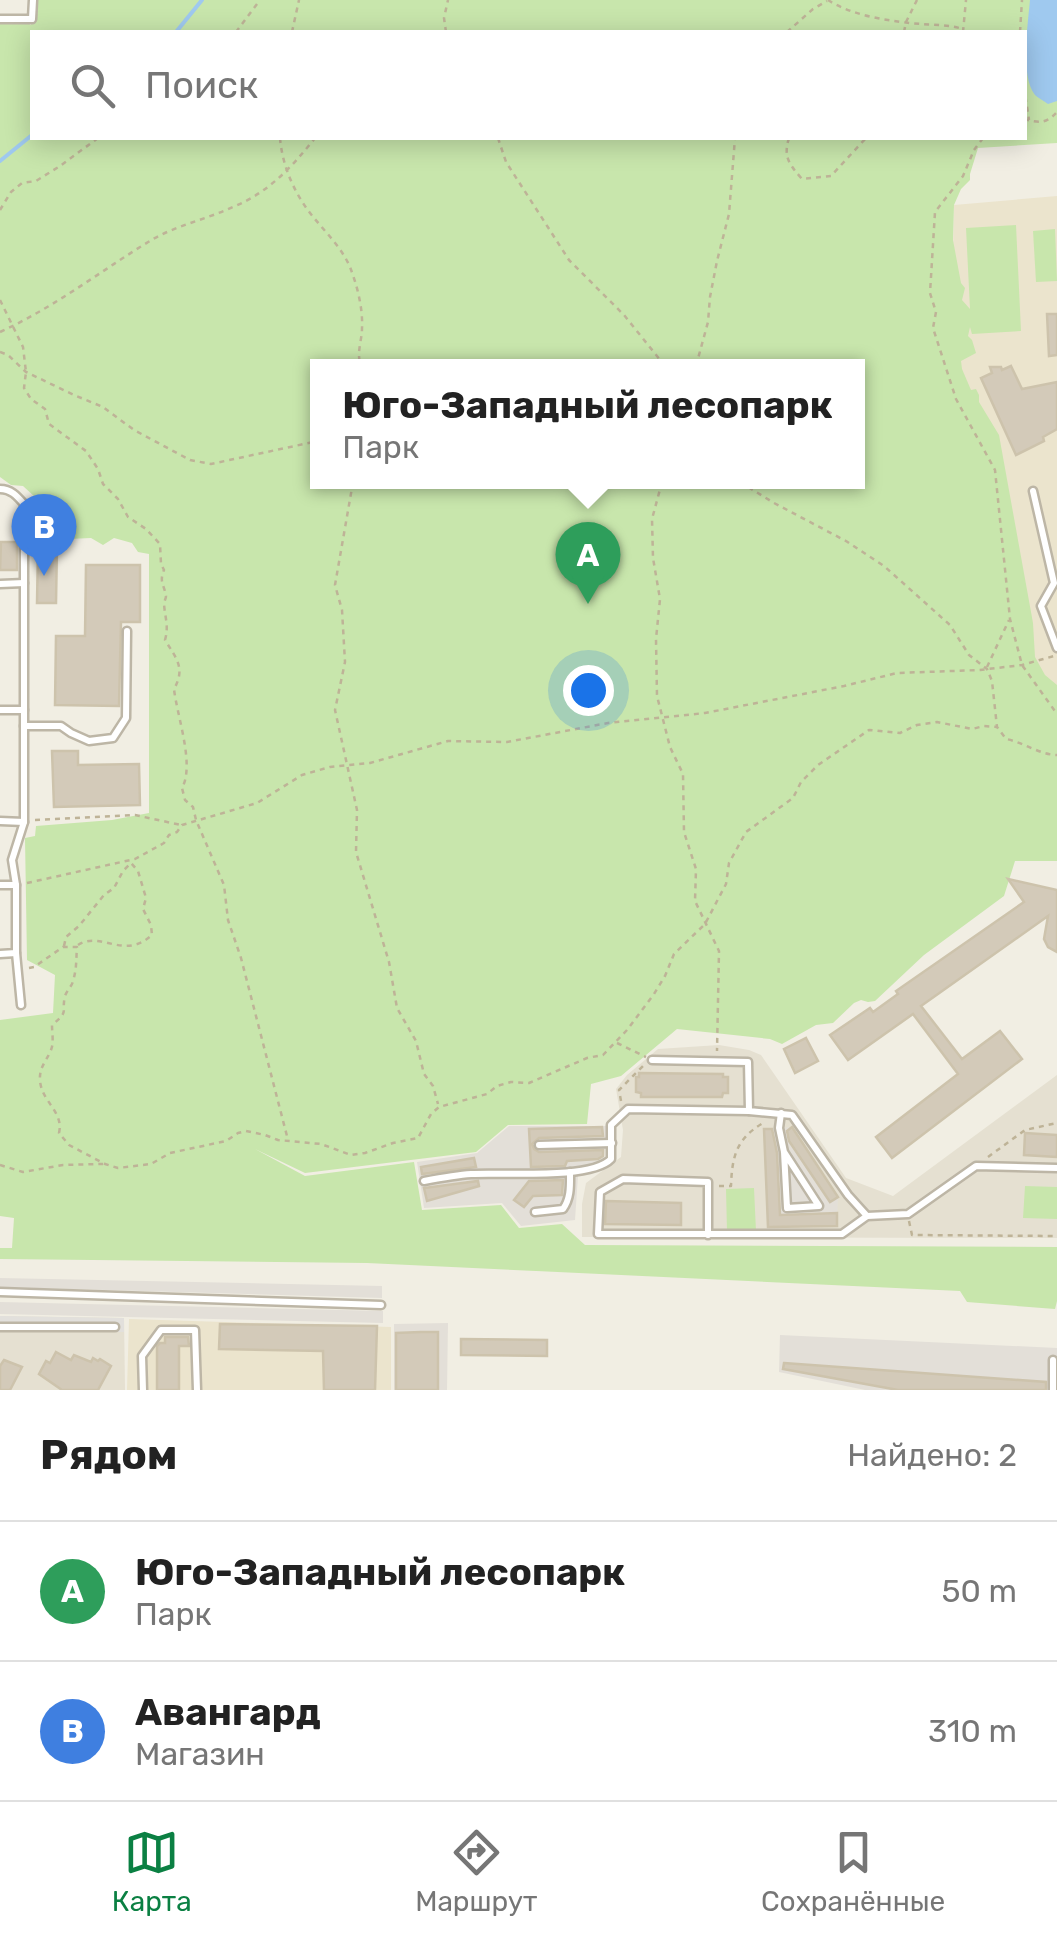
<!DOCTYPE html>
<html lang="ru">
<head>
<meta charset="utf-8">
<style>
  :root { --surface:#fff; --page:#f6f6f6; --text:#222; --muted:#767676; --line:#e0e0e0; --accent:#0b8043 }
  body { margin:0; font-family:Rubik,sans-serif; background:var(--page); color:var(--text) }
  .you { position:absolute; left:588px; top:690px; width:35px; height:35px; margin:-25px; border:8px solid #fff; border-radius:50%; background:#1a73e8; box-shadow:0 0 0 15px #1a73e833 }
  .badge { display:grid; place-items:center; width:65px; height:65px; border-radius:50%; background:var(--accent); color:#fff; font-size:32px; font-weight:700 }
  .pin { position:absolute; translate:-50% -82px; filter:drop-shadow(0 2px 5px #0008) }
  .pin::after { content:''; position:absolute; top:52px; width:35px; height:30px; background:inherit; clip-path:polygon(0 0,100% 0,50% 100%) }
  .popup { position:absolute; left:310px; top:359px; width:555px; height:130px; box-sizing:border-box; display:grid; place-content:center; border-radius:0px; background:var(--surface); filter:drop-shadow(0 2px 8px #0005); font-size:32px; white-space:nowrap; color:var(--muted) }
  .popup b { font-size:38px; color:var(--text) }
  .popup::after { content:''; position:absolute; left:50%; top:100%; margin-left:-20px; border:20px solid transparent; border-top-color:var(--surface) }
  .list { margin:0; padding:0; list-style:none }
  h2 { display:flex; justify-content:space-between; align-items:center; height:130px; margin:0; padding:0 40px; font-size:42px }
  h2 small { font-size:32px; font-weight:400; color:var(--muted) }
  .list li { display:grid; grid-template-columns:65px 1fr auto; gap:30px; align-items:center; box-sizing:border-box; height:140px; padding:0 40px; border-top:2px solid var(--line) }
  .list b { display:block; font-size:38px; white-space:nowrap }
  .list p { margin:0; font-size:32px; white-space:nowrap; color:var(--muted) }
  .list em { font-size:32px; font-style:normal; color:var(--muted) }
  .icon { flex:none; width:55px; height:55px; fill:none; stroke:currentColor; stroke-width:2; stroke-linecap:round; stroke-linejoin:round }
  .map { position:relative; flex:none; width:1057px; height:1390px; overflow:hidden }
  .search { position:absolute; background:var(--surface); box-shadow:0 5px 25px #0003; left:30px; right:30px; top:30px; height:110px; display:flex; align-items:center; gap:25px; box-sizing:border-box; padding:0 35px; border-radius:0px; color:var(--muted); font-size:38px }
  .sheet { height:410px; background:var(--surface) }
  nav { display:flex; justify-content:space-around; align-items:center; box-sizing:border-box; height:140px; border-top:2px solid var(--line); background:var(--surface); font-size:28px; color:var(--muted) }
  nav a { display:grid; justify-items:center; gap:5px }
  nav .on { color:var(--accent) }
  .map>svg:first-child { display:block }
  .residential { fill:#e5e0d1 }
  .industrial { fill:#e3dfd8 }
  .education { fill:#ebe4cd }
  .green { fill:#c8e6ac; fill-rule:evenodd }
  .parking { fill:#e2e0dc }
  .water { fill:#9fc9ef }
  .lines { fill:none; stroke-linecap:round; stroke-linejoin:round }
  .stream { stroke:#9fc9ef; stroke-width:4 }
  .building { fill:#d3cab9; stroke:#cdc3ac; stroke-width:2.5 }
  .service-casing { stroke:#bdb6a6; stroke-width:11 }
  .path { stroke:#beb397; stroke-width:2.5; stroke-dasharray:5 5; stroke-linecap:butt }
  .service { stroke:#fff; stroke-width:6 }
</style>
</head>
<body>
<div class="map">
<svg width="1057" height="1390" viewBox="0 0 1057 1390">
  <rect width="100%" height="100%" fill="#f1eee3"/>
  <!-- residential -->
  <g class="residential">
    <path d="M 719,1045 L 749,1050 L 761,1055 L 846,1178 L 893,1196 L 1057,1075 L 1057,1238 L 582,1237 L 582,1204 L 586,1183 L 621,1157 L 623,1130 L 616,1089 L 627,1075 L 658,1049 Z"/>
    <path d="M 0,1316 L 124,1318 L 125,1390 L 0,1390 Z"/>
  </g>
  <!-- industrial -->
  <g class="industrial">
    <path d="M 509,1126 L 607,1126 L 604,1160 L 592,1170 L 578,1176 L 575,1220 L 521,1226 L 502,1203 L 424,1208 L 417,1162 L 477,1153 Z"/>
    <path d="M 792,1127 L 838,1197 L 837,1226 L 768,1228 L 764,1129 Z"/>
    <path d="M 0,1278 L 382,1286 L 382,1298 L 0,1287 Z"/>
    <path d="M 0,1302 L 383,1311 L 383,1323 L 0,1314 Z"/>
    <path d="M 448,1323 L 447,1390 L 394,1390 L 394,1324 Z"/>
    <path d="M 780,1335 L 1057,1348 L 1057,1390 L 865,1390 L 779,1372 Z"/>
  </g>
  <!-- education -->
  <g class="education">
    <path d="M 1057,196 L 1057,700 L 1038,671 L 951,346 L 954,205 Z"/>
    <path d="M 129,1319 L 391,1327 L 391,1390 L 127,1390 Z"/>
  </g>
  <!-- green -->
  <g class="green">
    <path d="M 34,0 L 1057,0 L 1057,143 L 978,148 L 970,174 L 970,180 L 961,189 L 954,205 L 953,240 L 961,283 L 965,288 L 962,300 L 970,309 L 966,228 L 1016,225 L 1021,331 L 972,334 L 970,327 L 968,336 L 972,340 L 976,353 L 961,361 L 962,369 L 971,390 L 976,389 L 979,395 L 979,402 L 999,435 L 1033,623 L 1035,657 L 1045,675 L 1057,685 L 1057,861 C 1042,861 1029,861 1015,861 L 1004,896 L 924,955 L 875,1001 L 868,1002 L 861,1000 L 854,1003 L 833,1023 L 816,1025 L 782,1044 L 770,1039 L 677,1029 L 621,1076 L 591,1084 L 587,1124 L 508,1125 L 476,1152 L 305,1173 L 255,1149 L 305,1176 L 414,1162 L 422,1210 L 501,1205 L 519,1228 L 562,1224 L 585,1245 L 1057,1247 L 1057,1301 L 1055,1309 L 967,1302 L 960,1291 L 367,1263 L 0,1259 L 0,1248 L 12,1248 L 14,1218 L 0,1216 L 0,1020 L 53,1013 L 55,975 L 27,960 L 25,838 L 35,836 L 36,826 L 112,820 L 149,813 L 149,554 L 138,552 L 132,543 L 114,538 L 103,545 L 91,538 L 69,539 L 52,534 L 42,525 L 35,497 L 23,486 L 11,485 L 0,477 L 0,19 L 18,17 L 31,25 ZM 32,32 L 1024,32 L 1024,138 L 32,138 ZM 318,366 L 858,366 L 858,482 L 318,482 Z"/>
    <path d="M 1055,229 L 1057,281 L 1036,282 L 1033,231 Z"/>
    <path d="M 1025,1186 L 1057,1187 L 1057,1219 L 1023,1218 Z"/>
    <path d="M 754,1188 L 756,1231 L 727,1232 L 726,1189 Z"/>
  </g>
  <!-- parking -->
  <path class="parking" d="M 0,1316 L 124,1318 L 124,1332 L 0,1332 Z"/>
  <!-- water -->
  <path class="water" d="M 1030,0 L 1057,0 L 1057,101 L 1048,104 C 1044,101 1038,98 1035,95 C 1020,76 1028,23 1030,0 Z"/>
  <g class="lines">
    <!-- stream -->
    <g class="stream">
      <path d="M 176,32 L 202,0"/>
      <path d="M 0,161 L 32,135"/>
    </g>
  </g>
  <!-- building -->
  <g class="building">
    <path d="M 1047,314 L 1057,314 L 1057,355 L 1049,356 Z"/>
    <path d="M 1011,366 L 1022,389 L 1057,382 L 1057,429 L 1043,437 L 1044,441 L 1016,455 L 981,378 L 992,373 L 990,367 L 1001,367 L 1002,370 Z"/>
    <path d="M 1,542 L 17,542 L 17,570 L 0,570 Z"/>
    <path d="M 38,547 L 57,547 L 56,603 L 37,603 Z"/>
    <path d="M 86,565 L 140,565 L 140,622 L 121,622 L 119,706 L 55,705 L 56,636 L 85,636 Z"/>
    <path d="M 52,751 L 78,751 L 78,765 L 139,764 L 140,805 L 54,807 Z"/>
    <path d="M 1008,879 L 1057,890 L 1057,952 L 1048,947 L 1044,939 L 1048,916 L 921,1006 L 962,1059 L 1000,1031 L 1022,1059 L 892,1158 L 876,1137 L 958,1074 L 913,1014 L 848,1060 L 830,1035 L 870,1008 L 873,1012 L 898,994 L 896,991 L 1024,902 Z"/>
    <path d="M 806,1038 L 818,1061 L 795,1073 L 784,1049 Z"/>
    <path d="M 639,1073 L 723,1074 L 723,1077 L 728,1077 L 728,1093 L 723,1093 L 722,1097 L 641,1097 L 641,1093 L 636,1092 L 636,1077 L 639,1077 Z"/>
    <path d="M 602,1127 L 603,1136 L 539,1138 L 532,1144 L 534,1149 L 539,1152 L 603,1150 L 603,1156 L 598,1159 L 567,1161 L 565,1166 L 531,1167 L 529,1129 Z"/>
    <path d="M 792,1127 L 838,1197 L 830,1202 L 789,1141 L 787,1131 Z"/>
    <path d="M 764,1129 L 772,1129 L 777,1153 L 780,1215 L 837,1213 L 837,1226 L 768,1227 Z"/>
    <path d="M 1025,1133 L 1057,1135 L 1057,1157 L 1024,1155 Z"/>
    <path d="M 474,1158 L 476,1167 L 422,1174 L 421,1167 Z"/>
    <path d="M 563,1180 L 562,1195 L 533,1196 L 524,1207 L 514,1200 L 529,1181 Z"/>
    <path d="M 478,1181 L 479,1186 L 427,1201 L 424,1188 Z"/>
    <path d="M 606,1201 L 681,1203 L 681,1225 L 605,1224 Z"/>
    <path d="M 220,1324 L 377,1326 L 375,1390 L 324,1390 L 323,1351 L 219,1349 Z"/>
    <path d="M 421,1332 L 438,1332 L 438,1390 L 396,1390 L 396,1333 Z"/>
    <path d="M 165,1337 L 188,1337 L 189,1346 L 179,1346 L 179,1390 L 157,1390 L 157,1346 L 160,1343 L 165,1343 Z"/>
    <path d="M 461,1339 L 547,1340 L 547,1356 L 461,1355 Z"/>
    <path d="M 56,1352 L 71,1360 L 74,1355 L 91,1362 L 93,1358 L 98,1361 L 100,1359 L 111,1366 L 98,1390 L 62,1390 L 39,1374 L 46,1361 L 50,1363 Z"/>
    <path d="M 4,1360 L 22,1367 L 10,1390 L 0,1390 L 0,1366 Z"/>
    <path d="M 784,1363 L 1046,1382 L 1046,1390 L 898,1390 L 783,1369 Z"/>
  </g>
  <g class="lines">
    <!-- service casing -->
    <g class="service-casing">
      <g id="service">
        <path d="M 0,19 L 32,19 L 33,0"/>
        <path d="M 0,489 C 11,489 17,496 24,504 L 24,822 L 12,860 L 16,885 L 16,953 L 0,954"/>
        <path d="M 1033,491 L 1054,583 L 1041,606 L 1057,648"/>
        <path d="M 0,584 L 24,583"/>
        <path d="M 0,710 L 24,710"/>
        <path d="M 24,726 L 61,726 L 71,733 L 89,741 L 113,738 L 126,718 L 127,631"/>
        <path d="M 0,821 L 24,822"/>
        <path d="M 0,885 L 16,885"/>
        <path d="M 16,953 L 21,1005"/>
        <path d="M 652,1060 L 748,1062 L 749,1111 L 792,1115 L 848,1195 L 867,1216"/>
        <path d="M 781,1113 L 779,1128 L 784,1152 L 787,1208 L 819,1206 L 784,1152"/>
        <path d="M 539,1145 L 612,1143"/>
        <path d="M 424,1181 C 440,1178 456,1175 471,1174 C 502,1172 591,1180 611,1159 L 611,1125 L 628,1109 L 749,1111"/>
        <path d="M 535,1212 L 563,1209 C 571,1198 570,1185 570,1172"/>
        <path d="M 708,1235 L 708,1182 L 623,1179 L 600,1192 L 598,1234 L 842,1234 L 867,1216 L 908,1214 L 976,1166 L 1057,1168"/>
        <path d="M 0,1292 L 381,1305"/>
        <path d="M 0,1327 L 115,1327"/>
        <path d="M 143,1390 L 142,1356 L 161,1330 L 195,1330 L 197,1390"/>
        <path d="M 1053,1390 L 1053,1360"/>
      </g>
    </g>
    <!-- path -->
    <g class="path">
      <path d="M 828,0 C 852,16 893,22 922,24 C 936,25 950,25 963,29"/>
      <path d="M 236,32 L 260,0"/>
      <path d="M 292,32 L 299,0"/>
      <path d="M 446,32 L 444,18 L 448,0"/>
      <path d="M 536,32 L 548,32"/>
      <path d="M 787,32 L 813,9 L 827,1"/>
      <path d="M 904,32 L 906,22 L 917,0"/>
      <path d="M 963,32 L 966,0"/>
      <path d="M 1020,32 L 1022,0"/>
      <path d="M 1024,87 L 1029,120"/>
      <path d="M 1024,119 C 1039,123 1046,124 1057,112"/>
      <path d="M 280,138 C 282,161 290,183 303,203 C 317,225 339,242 350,267 C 357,285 363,308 362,328 C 362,341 356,353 361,366"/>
      <path d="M 498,138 L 506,162 L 569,260 L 624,315 L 665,366"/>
      <path d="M 789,138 C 783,157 789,164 802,179 L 831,176 L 866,138"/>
      <path d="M 983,138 L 974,150 L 963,176 L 935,212 L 930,293 L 936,312 L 933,328 L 956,399 L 995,470 L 1010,619 L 1022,665 L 1057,714"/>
      <path d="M 0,210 L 11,192 L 22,183 L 36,181 L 60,166 L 98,138"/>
      <path d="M 0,300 L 23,347 L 26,372 L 24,388 L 31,399 L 45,409 L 49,424 L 86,451 L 98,469 L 103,484 L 118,499 L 128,517 L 146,529 L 160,544 L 161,564 L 164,570 C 159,582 164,584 166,596 C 166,599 164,601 164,604 C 165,618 169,626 165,640 C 176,658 186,668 174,689 C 177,716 195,765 182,788 L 185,800 L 193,807 L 196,820 L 224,885 L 228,920 L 241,958 L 288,1140"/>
      <path d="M 0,332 C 55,307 102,270 153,239 C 178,225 207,219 233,207 C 269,192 291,168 315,138"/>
      <path d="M 0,352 L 8,355 L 26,372 L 74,395 L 103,407 L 134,430 L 190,460 L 211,464 L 318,441"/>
      <path d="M 696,366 L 708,322 L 710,297 L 717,261 L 729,214 L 735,138"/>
      <path d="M 353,482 L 335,585 L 342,610 L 345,662 L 335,710 L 357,810 L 356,852 L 389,962 L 397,1008 L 416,1041 L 424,1074 L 433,1086 L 438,1104"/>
      <path d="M 662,482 L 652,519 L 653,558 L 660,599 L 656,639 L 657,696 L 670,747 L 683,774 L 684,832 L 696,869 L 695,901 L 719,951 L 717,1051"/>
      <path d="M 740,482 L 774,503 L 846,541 L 884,566 L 950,625 L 969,655 L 987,669 L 992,681 L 997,727 L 1006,739 C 1023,742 1040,755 1057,755"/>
      <path d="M 987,667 L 1009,620"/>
      <path d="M 35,820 L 135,815 L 181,825"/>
      <path d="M 27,883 L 135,859 L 164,843 L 169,835 L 177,832 L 182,825 L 257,803 L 302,775 L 330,767 L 370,763 L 448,741 L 507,742 L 608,723 L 705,713 L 844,686 L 897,673 L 980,670 L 1022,665 L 1054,656"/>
      <path d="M 78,945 C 102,930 123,961 152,935 L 151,925 L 143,909 L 146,898 L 138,871 L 131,863"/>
      <path d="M 64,946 L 66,937 L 79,926 L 104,895 L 114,888 L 123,871 L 130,864"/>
      <path d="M 29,968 L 34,967 L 63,947 L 77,947 C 76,959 77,968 73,981 C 72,986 67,990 65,996 C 61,1014 70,1010 52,1025 C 52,1033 54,1043 51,1050 C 46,1062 39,1067 40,1081 C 42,1102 64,1112 59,1133 L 69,1145 L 105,1164 L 118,1168 L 151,1164 L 170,1153 L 226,1141 L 238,1133 L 246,1131 L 265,1135 L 278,1140 L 321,1144 L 351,1155 L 365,1153 L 393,1143 L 418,1138 L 431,1114 L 439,1107 L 487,1094 L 497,1086 L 511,1082 L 529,1083 L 587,1058 L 603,1055 L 627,1030 L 654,994 L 665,976 L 674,954 L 705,924 L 726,884 L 729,863 L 746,832 L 793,798 L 801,782 L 818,765 L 869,730 L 900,733 L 917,725 L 937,722 L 972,729 L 984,726 L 997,727"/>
      <path d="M 617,1043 L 646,1057"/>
      <path d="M 621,1101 L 619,1090 L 644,1065"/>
      <path d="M 988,1157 L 1025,1130 L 1057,1123"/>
      <path d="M 0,1165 L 23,1172 L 63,1165 L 103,1164"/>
      <path d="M 719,1186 L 731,1186 C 732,1157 736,1139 763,1123"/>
      <path d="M 909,1221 L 912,1235 L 1057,1236"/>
    </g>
    <!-- service -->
    <use href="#service" class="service"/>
  </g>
</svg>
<div class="you"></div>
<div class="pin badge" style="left:588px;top:604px;background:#2e9e5b">A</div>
<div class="popup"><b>Юго-Западный лесопарк</b>Парк</div>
<div class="pin badge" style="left:44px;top:576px;background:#3f7fe0">B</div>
<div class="search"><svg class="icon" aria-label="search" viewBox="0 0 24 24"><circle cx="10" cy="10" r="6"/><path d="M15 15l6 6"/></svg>Поиск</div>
</div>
<section class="sheet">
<h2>Рядом<small>Найдено: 2</small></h2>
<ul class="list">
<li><span class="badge" style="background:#2e9e5b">A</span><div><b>Юго-Западный лесопарк</b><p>Парк</p></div><em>50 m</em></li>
<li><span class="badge" style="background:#3f7fe0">B</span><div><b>Авангард</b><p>Магазин</p></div><em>310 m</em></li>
</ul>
</section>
<nav>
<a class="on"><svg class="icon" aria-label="map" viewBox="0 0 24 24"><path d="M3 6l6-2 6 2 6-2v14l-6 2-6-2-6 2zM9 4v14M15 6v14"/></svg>Карта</a>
<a><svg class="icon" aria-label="directions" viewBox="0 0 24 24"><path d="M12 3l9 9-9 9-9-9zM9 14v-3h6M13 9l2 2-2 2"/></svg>Маршрут</a>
<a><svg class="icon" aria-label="saved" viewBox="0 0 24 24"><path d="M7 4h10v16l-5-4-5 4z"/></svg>Сохранённые</a>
</nav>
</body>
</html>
